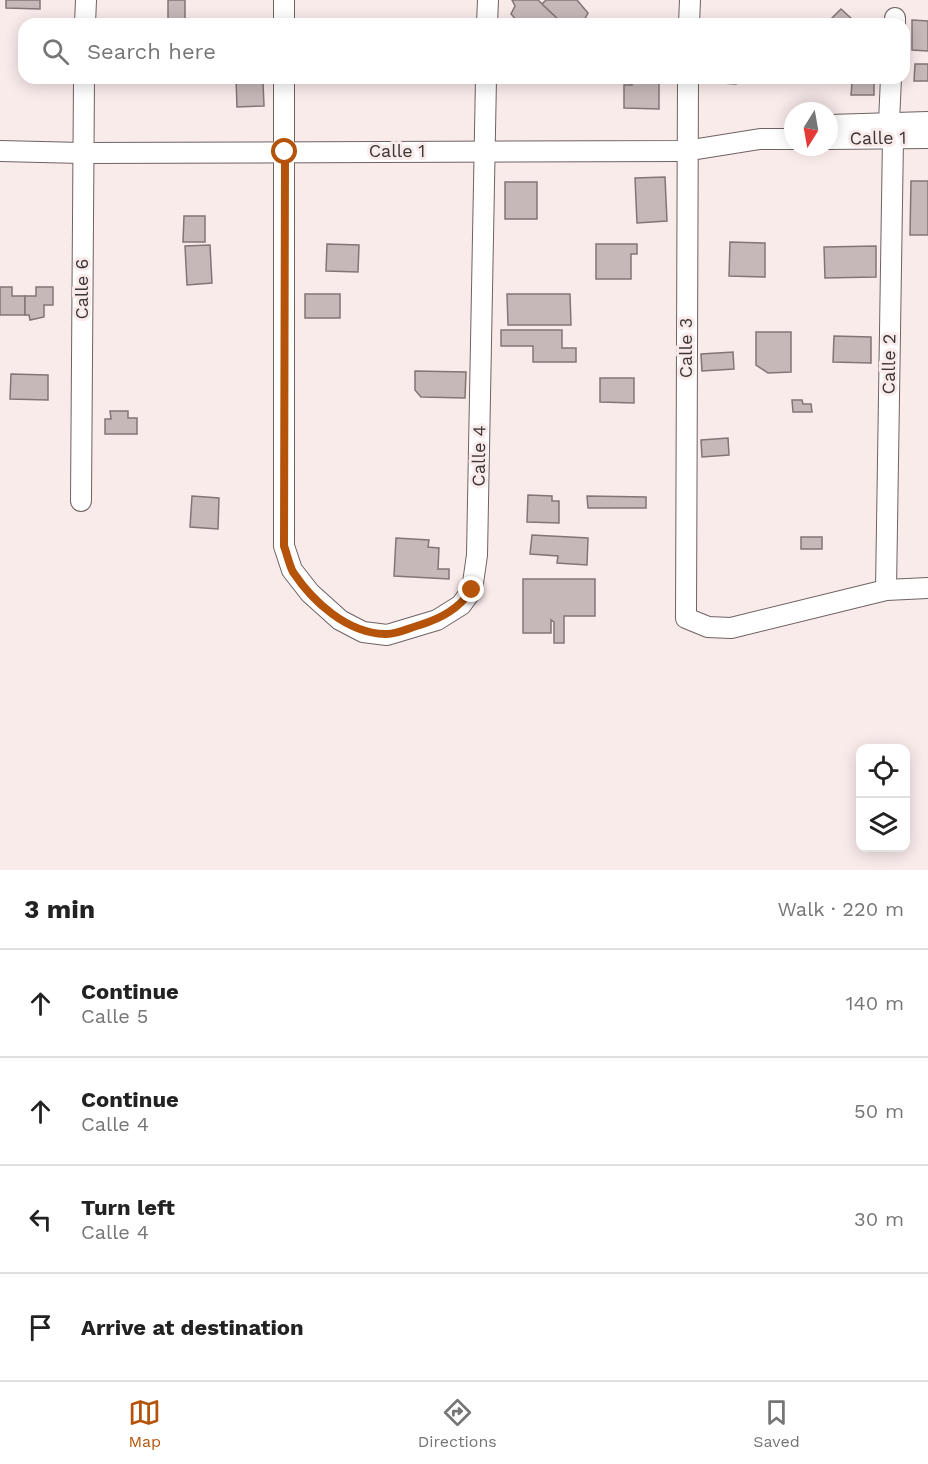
<!DOCTYPE html>
<html lang="en">
<head>
<meta charset="utf-8">
<style>
  :root { --surface:#fff; --page:#f2f2f2; --text:#222; --muted:#767676; --line:#e0e0e0; --accent:#b45309 }
  body { margin:0; font-family:"Work Sans",sans-serif; background:var(--page); color:var(--text) }
  .controls { position:absolute; right:18px; bottom:18px; display:grid; overflow:hidden; border-radius:12px; box-shadow:0 3px 15px #0003 }
  .controls button { width:54px; height:54px; display:grid; place-items:center; padding:0; border:0; border-bottom:2px solid var(--line); background:var(--surface); color:var(--text); font:30px sans-serif }
  .compass { position:absolute; left:784px; top:102px; width:54px; height:54px; border-radius:50%; background:var(--surface); box-shadow:0 3px 15px #0003; rotate:191deg }
  .stop { position:absolute; width:18px; height:18px; margin:-14px; border:4px solid #b45309; border-radius:50%; background:#fff }
  .stop.end { background:#b45309; border-color:#fff; box-shadow:0 2px 6px #0008 }
  .list { margin:0; padding:0; list-style:none }
  h2 { display:flex; justify-content:space-between; align-items:center; height:78px; margin:0; padding:0 24px; font-size:26px }
  h2 small { font-size:20px; font-weight:400; color:var(--muted) }
  .list li { display:grid; grid-template-columns:39px 1fr auto; gap:18px; align-items:center; box-sizing:border-box; height:108px; padding:0 24px; border-top:2px solid var(--line) }
  .list b { display:block; font-size:22px; white-space:nowrap }
  .list p { margin:0; font-size:20px; white-space:nowrap; color:var(--muted) }
  .list em { font-size:20px; font-style:normal; color:var(--muted) }
  .icon { flex:none; width:33px; height:33px; fill:none; stroke:currentColor; stroke-width:2; stroke-linecap:round; stroke-linejoin:round }
  .map { position:relative; flex:none; width:928px; height:870px; overflow:hidden }
  .search { position:absolute; background:var(--surface); box-shadow:0 3px 15px #0003; left:18px; right:18px; top:18px; height:66px; display:flex; align-items:center; gap:15px; box-sizing:border-box; padding:0 21px; border-radius:18px; color:var(--muted); font-size:22px }
  .sheet { height:510px; background:var(--surface) }
  nav { display:flex; justify-content:space-around; align-items:center; box-sizing:border-box; height:84px; border-top:2px solid var(--line); background:var(--surface); font-size:16px; color:var(--muted) }
  nav a { display:grid; justify-items:center; gap:3px }
  nav .on { color:var(--accent) }
  .map>svg:first-child { display:block }
  .building { fill:#c6b8b8; stroke:#827575; stroke-width:1.5 }
  .lines { fill:none; stroke-linecap:round; stroke-linejoin:round }
  .minor-casing { stroke:#6e6262; stroke-width:22 }
  .minor { stroke:#fff; stroke-width:20 }
  .route { stroke:#b45309; stroke-width:8 }
  .labels { text-anchor:middle; stroke-width:6; stroke-linejoin:round; paint-order:stroke }
  .street-label { font-size:18px; fill:#3c3636; stroke:#faebeb }
</style>
</head>
<body>
<div class="map">
<svg width="928" height="870" viewBox="0 0 928 870">
  <rect width="100%" height="100%" fill="#faebeb"/>
  <!-- building -->
  <g class="building">
    <path d="M 6,0 L 40,0 L 40,9 L 6,8 Z"/>
    <rect x="168" y="0" width="17" height="24"/>
    <path d="M 512,0 L 538,0 L 559,20 L 555,24 L 520,24 L 511,14 L 515,6 Z"/>
    <path d="M 546,0 L 577,0 L 588,13 L 582,24 L 559,24 L 559,20 L 542,4 Z"/>
    <path d="M 841,9 L 852,19 L 848,24 L 834,24 L 830,20 Z"/>
    <path d="M 912,20 L 928,21 L 928,51 L 912,50 Z"/>
    <path d="M 915,64 L 928,64 L 928,81 L 914,81 Z"/>
    <path d="M 236,78 L 273,78 L 274,82 L 263,82 L 264,106 L 237,107 Z"/>
    <path d="M 632,78 L 659,78 L 659,109 L 624,108 L 624,85 L 632,85 Z"/>
    <path d="M 708,78 L 737,78 L 736,84 L 707,82 Z"/>
    <path d="M 839,78 L 874,78 L 874,95 L 851,95 L 852,83 L 839,82 Z"/>
    <path d="M 665,177 L 667,221 L 637,223 L 635,178 Z"/>
    <path d="M 911,181 L 928,181 L 928,235 L 910,235 Z"/>
    <rect x="505" y="182" width="32" height="37"/>
    <path d="M 184,216 L 205,216 L 205,242 L 183,242 Z"/>
    <path d="M 730,242 L 765,243 L 765,277 L 729,276 Z"/>
    <path d="M 327,244 L 359,245 L 358,272 L 326,271 Z"/>
    <path d="M 596,244 L 637,244 L 637,254 L 631,254 L 631,279 L 596,279 Z"/>
    <path d="M 210,245 L 212,283 L 187,285 L 185,246 Z"/>
    <path d="M 876,246 L 876,277 L 825,278 L 824,247 Z"/>
    <path d="M 0,287 L 12,287 L 12,296 L 25,296 L 25,315 L 0,315 Z"/>
    <path d="M 36,287 L 53,287 L 53,305 L 44,305 L 44,317 L 30,320 L 29,315 L 25,315 L 25,296 L 36,296 Z"/>
    <rect x="305" y="294" width="35" height="24"/>
    <path d="M 507,294 L 570,294 L 571,325 L 508,325 Z"/>
    <path d="M 501,330 L 562,330 L 562,348 L 576,348 L 576,362 L 533,362 L 533,346 L 501,346 Z"/>
    <path d="M 756,332 L 791,332 L 791,372 L 768,373 L 756,365 Z"/>
    <path d="M 834,336 L 871,337 L 871,363 L 833,362 Z"/>
    <path d="M 733,352 L 734,369 L 702,371 L 701,354 Z"/>
    <path d="M 415,371 L 466,372 L 465,398 L 421,397 L 415,390 Z"/>
    <path d="M 11,374 L 48,375 L 48,400 L 10,399 Z"/>
    <path d="M 600,378 L 634,378 L 634,403 L 600,402 Z"/>
    <path d="M 792,400 L 802,400 L 803,404 L 811,404 L 812,412 L 793,412 Z"/>
    <path d="M 110,411 L 128,411 L 128,418 L 137,418 L 137,434 L 105,434 L 105,419 L 111,419 Z"/>
    <path d="M 728,438 L 729,455 L 702,457 L 701,440 Z"/>
    <path d="M 528,495 L 552,496 L 552,501 L 559,501 L 559,523 L 527,522 Z"/>
    <path d="M 192,496 L 219,498 L 218,529 L 190,527 Z"/>
    <path d="M 587,496 L 646,497 L 646,508 L 588,508 Z"/>
    <path d="M 532,535 L 588,538 L 587,565 L 557,563 L 558,556 L 530,554 Z"/>
    <rect x="801" y="537" width="21" height="12"/>
    <path d="M 396,538 L 429,540 L 428,547 L 439,548 L 438,569 L 449,569 L 449,579 L 394,576 Z"/>
    <path d="M 523,579 L 595,579 L 595,616 L 564,616 L 564,643 L 554,643 L 554,622 L 551,620 L 551,633 L 523,633 Z"/>
  </g>
  <g class="lines">
    <!-- minor casing -->
    <g class="minor-casing">
      <g id="minor">
        <path d="M 284,0 L 284,24"/>
        <path d="M 85,24 L 86,0"/>
        <path d="M 487,24 L 488,0"/>
        <path d="M 689,24 L 690,0"/>
        <path d="M 895,24 L 895,18"/>
        <path d="M 284,78 L 284,546 L 292,570 L 310,593 L 340,620 L 363,632 L 387,635 L 437,620 L 461,605 L 472,590 L 477,555 L 486,78"/>
        <path d="M 688,78 L 686,618 L 708,627 L 731,628 L 886,590 L 928,588"/>
        <path d="M 889,122 L 891,78"/>
        <path d="M 829,125 L 928,122"/>
        <path d="M 829,139 L 928,138"/>
        <path d="M 0,151 L 82,153 L 685,151 L 760,139 L 793,139"/>
        <path d="M 81,501 L 84,78"/>
        <path d="M 886,590 L 893,138"/>
      </g>
    </g>
    <!-- minor -->
    <use href="#minor" class="minor"/>
  </g>
  <g class="lines">
    <!-- route -->
    <path class="route" d="M 285,152 L 284,546 C 287,554 289,564 293,572 C 313,602 347,633 385,634 C 396,635 409,628 420,625 C 442,618 458,609 472,590"/>
  </g>
  <g class="labels">
    <!-- street labels -->
    <g class="street-label">
      <text transform="translate(878 138) rotate(-1)" y="6">Calle 1</text>
      <text x="397" y="157">Calle 1</text>
      <text transform="translate(82 289) rotate(-90)" y="6">Calle 6</text>
      <text transform="translate(686 348) rotate(-90)" y="6">Calle 3</text>
      <text transform="translate(889 364) rotate(-89)" y="6">Calle 2</text>
      <text transform="translate(479 456) rotate(-89)" y="6">Calle 4</text>
    </g>
  </g>
</svg>
<div class="controls">
<button><svg class="icon" aria-label="locate" viewBox="0 0 24 24"><circle cx="12" cy="12" r="6"/><path d="M12 2v4M12 18v4M2 12h4M18 12h4"/></svg></button>
<button><svg class="icon" aria-label="layers" viewBox="0 0 24 24"><path d="M12 4l9 5-9 5-9-5zM3 14l9 5 9-5"/></svg></button>
</div>
<svg class="compass" viewBox="-18 -18 36 36"><path d="M0-13l5 13h-10z" fill="#e53935"/><path d="M0 13l5-13h-10z" fill="#767676"/></svg>
<div class="stop" style="left:285px;top:152px"></div>
<div class="stop end" style="left:472px;top:590px"></div>
<div class="search"><svg class="icon" aria-label="search" viewBox="0 0 24 24"><circle cx="10" cy="10" r="6"/><path d="M15 15l6 6"/></svg>Search here</div>
</div>
<section class="sheet">
<h2>3 min<small>Walk · 220 m</small></h2>
<ul class="list">
<li><svg class="icon" aria-label="ahead" viewBox="0 0 24 24"><path d="M12 20V5M6 11l6-6 6 6"/></svg><div><b>Continue</b><p>Calle 5</p></div><em>140 m</em></li>
<li><svg class="icon" aria-label="ahead" viewBox="0 0 24 24"><path d="M12 20V5M6 11l6-6 6 6"/></svg><div><b>Continue</b><p>Calle 4</p></div><em>50 m</em></li>
<li><svg class="icon" aria-label="left" viewBox="0 0 24 24"><path d="M17 20v-9H6M10 6l-5 5 5 5"/></svg><div><b>Turn left</b><p>Calle 4</p></div><em>30 m</em></li>
<li><svg class="icon" aria-label="arrive" viewBox="0 0 24 24"><path d="M6 21V4h12l-3 4 3 4H6"/></svg><div><b>Arrive at destination</b></div></li>
</ul>
</section>
<nav>
<a class="on"><svg class="icon" aria-label="map" viewBox="0 0 24 24"><path d="M3 6l6-2 6 2 6-2v14l-6 2-6-2-6 2zM9 4v14M15 6v14"/></svg>Map</a>
<a><svg class="icon" aria-label="directions" viewBox="0 0 24 24"><path d="M12 3l9 9-9 9-9-9zM9 14v-3h6M13 9l2 2-2 2"/></svg>Directions</a>
<a><svg class="icon" aria-label="saved" viewBox="0 0 24 24"><path d="M7 4h10v16l-5-4-5 4z"/></svg>Saved</a>
</nav>
</body>
</html>
